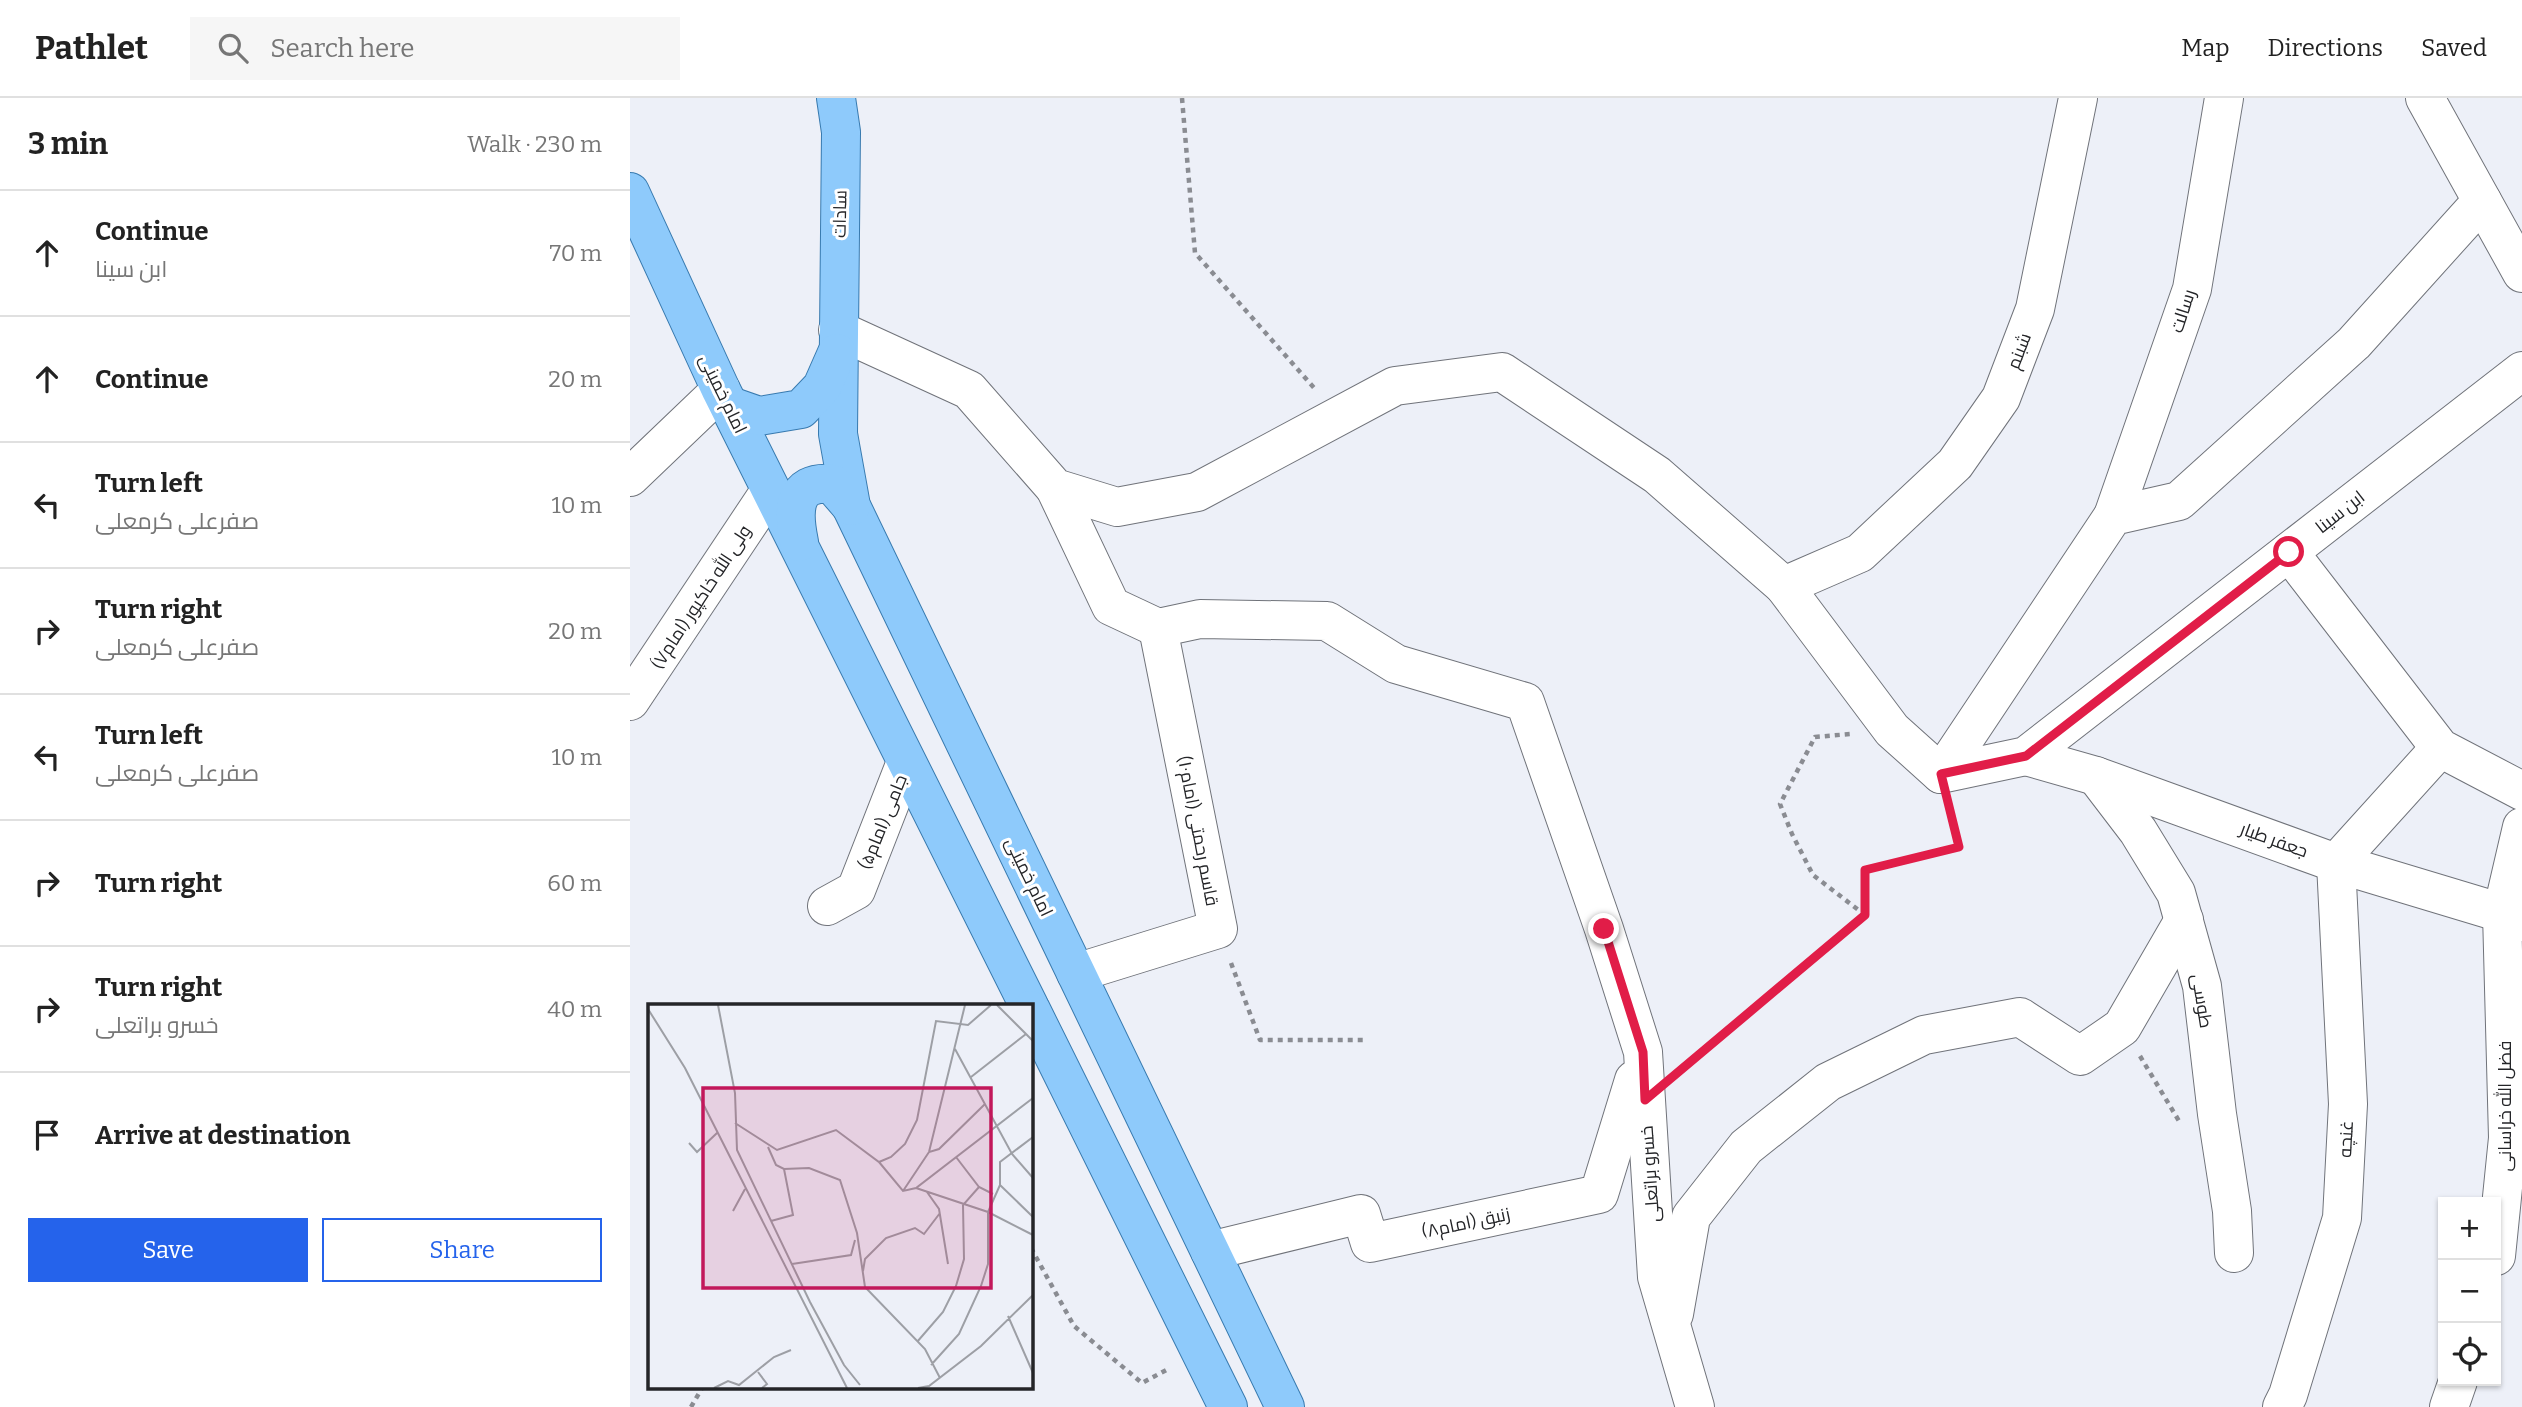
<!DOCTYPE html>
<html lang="en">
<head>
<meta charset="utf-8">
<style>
  :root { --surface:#fff; --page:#f6f6f6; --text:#222; --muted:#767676; --line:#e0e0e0; --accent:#2563eb }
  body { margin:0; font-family:Bitter,Cairo,serif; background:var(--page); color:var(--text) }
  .controls { position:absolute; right:21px; bottom:21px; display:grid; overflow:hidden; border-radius:0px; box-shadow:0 2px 5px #0004 }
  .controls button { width:63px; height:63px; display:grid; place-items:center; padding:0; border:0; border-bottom:2px solid var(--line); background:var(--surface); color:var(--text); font:35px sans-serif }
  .stop { position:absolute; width:21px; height:21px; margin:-16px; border:5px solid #e11d48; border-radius:50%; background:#fff }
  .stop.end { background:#e11d48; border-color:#fff; box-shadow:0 2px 7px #0008 }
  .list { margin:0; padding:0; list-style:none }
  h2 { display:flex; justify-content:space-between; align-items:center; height:91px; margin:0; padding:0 28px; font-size:30px }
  h2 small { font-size:23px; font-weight:400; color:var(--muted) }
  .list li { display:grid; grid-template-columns:46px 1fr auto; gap:21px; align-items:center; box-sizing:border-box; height:126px; padding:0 28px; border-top:2px solid var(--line) }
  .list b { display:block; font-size:26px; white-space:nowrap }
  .list p { margin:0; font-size:23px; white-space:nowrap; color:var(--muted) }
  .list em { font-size:23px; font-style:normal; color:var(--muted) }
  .actions { display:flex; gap:14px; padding:21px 28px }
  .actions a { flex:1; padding:16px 0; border:2px solid var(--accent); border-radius:0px; text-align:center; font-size:24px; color:var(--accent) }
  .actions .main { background:var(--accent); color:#fff }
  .icon { flex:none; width:38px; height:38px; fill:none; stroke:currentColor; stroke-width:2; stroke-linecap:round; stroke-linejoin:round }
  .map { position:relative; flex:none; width:1892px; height:1309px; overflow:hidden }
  header { display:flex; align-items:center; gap:42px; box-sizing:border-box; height:98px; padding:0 35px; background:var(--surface); border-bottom:2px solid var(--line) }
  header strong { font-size:33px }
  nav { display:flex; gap:38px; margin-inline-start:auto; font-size:24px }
  .search { width:490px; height:63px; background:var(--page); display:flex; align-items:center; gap:18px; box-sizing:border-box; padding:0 24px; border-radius:0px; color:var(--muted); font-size:26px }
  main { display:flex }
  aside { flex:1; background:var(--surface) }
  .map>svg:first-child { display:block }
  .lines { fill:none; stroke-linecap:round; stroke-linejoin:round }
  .minor-casing { stroke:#70737a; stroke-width:40 }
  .major-casing { stroke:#387aaf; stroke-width:40 }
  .path { stroke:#8a8c92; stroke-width:4.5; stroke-dasharray:5 5; stroke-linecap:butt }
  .minor { stroke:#fff; stroke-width:38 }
  .major { stroke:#8ecafb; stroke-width:38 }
  .route { stroke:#e11d48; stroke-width:9 }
  .labels { text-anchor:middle; stroke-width:6; stroke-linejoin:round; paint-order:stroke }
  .street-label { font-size:18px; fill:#242528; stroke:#fff }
  .inset-road { fill:none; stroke:#9d9fa5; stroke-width:2 }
  .view { fill:#c2185b; fill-opacity:0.15; stroke:#c2185b; stroke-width:3.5 }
  .inset-edge { fill:none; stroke:#242528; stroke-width:3.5 }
</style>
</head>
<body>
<header>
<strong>Pathlet</strong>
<div class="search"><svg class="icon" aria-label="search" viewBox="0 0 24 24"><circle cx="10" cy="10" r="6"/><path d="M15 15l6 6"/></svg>Search here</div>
<nav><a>Map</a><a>Directions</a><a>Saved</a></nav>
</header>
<main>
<aside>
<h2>3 min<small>Walk · 230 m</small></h2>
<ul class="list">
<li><svg class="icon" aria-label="ahead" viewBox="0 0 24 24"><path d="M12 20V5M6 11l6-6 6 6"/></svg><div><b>Continue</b><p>ابن سینا</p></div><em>70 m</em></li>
<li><svg class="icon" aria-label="ahead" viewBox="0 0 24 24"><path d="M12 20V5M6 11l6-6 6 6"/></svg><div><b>Continue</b></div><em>20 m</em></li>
<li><svg class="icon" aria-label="left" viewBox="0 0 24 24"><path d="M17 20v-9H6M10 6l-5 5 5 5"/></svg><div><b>Turn left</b><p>صفرعلی کرمعلی</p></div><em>10 m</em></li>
<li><svg class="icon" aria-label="right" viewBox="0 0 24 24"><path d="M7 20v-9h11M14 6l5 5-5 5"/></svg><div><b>Turn right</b><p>صفرعلی کرمعلی</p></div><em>20 m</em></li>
<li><svg class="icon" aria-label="left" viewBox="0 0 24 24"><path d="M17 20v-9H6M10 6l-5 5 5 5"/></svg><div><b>Turn left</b><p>صفرعلی کرمعلی</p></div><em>10 m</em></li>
<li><svg class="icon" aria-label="right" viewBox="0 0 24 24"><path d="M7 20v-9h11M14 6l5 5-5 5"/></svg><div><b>Turn right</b></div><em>60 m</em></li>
<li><svg class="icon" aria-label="right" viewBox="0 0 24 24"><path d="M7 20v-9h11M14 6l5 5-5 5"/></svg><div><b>Turn right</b><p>خسرو براتعلی</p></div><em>40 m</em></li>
<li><svg class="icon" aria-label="arrive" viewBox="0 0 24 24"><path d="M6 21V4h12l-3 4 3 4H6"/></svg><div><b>Arrive at destination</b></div></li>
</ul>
<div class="actions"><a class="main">Save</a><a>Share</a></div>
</aside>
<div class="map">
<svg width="1892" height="1309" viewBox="0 0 1892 1309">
  <rect width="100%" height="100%" fill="#edf0f8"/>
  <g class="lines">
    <!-- minor casing -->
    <g class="minor-casing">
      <g id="minor">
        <path d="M 1795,0 L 1892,175"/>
        <path d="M 208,232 L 339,292 L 425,390 L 487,409 L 567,394 L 765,288 L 872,274 L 1027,377 L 1154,488 L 1230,455 L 1325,366 L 1371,300 L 1405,211 L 1448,0"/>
        <path d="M 0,379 L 91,292"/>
        <path d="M 425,390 L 481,508 L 528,530 L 570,521 L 697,523 L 766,566 L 895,604 L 974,831 L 1013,954 L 1027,1179 L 1065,1309"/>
        <path d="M 1483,418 L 1562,191 L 1594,0"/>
        <path d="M 1659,454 L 1810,650 L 1892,693"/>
        <path d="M 1154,488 L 1262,632 L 1311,676 L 1396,658 L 1892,273"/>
        <path d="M 0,603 L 140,393"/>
        <path d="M 1396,658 L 1466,678 L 1706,765 L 1872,815 L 1892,824"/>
        <path d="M 1311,676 L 1483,418 L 1549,403 L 1724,245 L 1852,103"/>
        <path d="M 1466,678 L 1508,733 L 1546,795 L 1572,888 L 1587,1016 L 1602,1113 L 1604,1155"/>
        <path d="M 197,808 L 226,792 L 276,664"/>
        <path d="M 446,875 L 588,831 L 528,530"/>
        <path d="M 580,1153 L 731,1116 L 740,1145 L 969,1096 L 1004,982"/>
        <path d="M 1866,1158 L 1878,1040 L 1872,815 L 1892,729"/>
        <path d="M 1044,1216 L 1061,1119 L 1116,1049 L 1198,984 L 1294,937 L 1390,919 L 1450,958 L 1492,929 L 1554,822"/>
        <path d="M 1652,1309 L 1658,1297 L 1712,1120 L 1718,1006 L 1706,765 L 1810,650"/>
        <path d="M 1819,1309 L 1828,1283"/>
      </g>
    </g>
    <!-- major casing -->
    <g class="major-casing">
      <g id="major">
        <path d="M 206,0 L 211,34 L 208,336 L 221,408 L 655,1309"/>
        <path d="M 0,94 L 91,292 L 399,908"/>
        <path d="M 100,308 L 129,318 L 171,311 L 192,289 L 207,255"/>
        <path d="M 169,444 C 163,415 161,382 202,386 L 221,408"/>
        <path d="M 401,912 L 598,1309"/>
      </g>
    </g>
    <!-- path -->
    <g class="path">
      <path d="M 552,0 L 565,155 L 685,291"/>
      <path d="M 1235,816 L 1235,772 L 1329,749 L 1320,711"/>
      <path d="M 601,865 L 630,942 L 735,942"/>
      <path d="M 1510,958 L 1549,1023"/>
      <path d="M 1051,972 L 1235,817 L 1183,777 L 1162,736 L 1150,706 L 1185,639 L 1220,636"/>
      <path d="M 401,1150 L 444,1228 L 512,1285 L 540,1270"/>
      <path d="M 61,1309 L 72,1290"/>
    </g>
    <!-- minor -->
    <use href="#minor" class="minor"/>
    <!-- major -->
    <use href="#major" class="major"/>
  </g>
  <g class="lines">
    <!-- route -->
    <path class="route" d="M 974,831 L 1013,954 L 1015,1002 L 1235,817 L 1235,772 L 1329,749 L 1311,676 L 1396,658 L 1659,454"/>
  </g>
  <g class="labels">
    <!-- street labels -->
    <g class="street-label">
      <text transform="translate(210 116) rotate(-89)" y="6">سادات</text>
      <text transform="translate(1553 213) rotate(-72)" y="6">رسالت</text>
      <text transform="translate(1389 253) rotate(-69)" y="6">شبنم</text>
      <text transform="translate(93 296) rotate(64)" y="6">امام خمینی</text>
      <text transform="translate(1710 414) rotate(-38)" y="6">ابن سینا</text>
      <text transform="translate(71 499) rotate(-57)" y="6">ولی الله خاکپور (امام۷)</text>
      <text transform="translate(253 724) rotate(-68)" y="6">جامی (امام۵)</text>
      <text transform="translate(568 733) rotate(79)" y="6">قاسم رحمتی (امام۱۰)</text>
      <text transform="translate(1644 742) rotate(20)" y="6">جعفر طیار</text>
      <text transform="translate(399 779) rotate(64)" y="6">امام خمینی</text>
      <text transform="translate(1572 903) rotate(81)" y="6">طوسی</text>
      <text transform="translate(1875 1008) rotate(-90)" y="6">فضل الله خراسانی</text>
      <text transform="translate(1716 1041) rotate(-87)" y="6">غنچه</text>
      <text transform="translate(1020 1076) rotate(-94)" y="6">خسرو براتعلی</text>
      <text transform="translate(836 1125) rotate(-12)" y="6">زنبق (امام۸)</text>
    </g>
  </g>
  <!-- overview -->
  <g transform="translate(18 906)">
    <rect width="385" height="385" fill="#edf0f8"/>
    <path class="inset-road" d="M 70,1 L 87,89 L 89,146 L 162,298 L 196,361 L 212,381M 349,1 L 385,37M 0,5 L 37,64 L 199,384M 307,45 L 364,150 L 385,174M 323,73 L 378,30M 87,119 L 129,146 L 188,126 L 231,158 L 243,153 L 257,140 L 269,116 L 288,17 L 320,21 L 343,1M 41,139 L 49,148 L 69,129M 120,143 L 128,161 L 136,165 L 161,164 L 192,176 L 209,229 L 217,283 L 277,345 L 292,374M 281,148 L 317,1M 308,153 L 331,183 L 345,190M 231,158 L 255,187 L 268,184 L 385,94M 352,181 L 385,213M 268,184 L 340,208 L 385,231M 255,187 L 281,148 L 291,145 L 337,100M 279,188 L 291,205 L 300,260M 85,207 L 97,185M 123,217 L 145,211 L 136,165M 144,260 L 203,251 L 207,236M 215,267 L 217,255 L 238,234 L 267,224 L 276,230 L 292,209M 360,312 L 385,369M 269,338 L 295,308 L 308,282 L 316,255 L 315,201 L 331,183M 283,361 L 311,330 L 333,282 L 340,260 L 340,208 L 352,181 L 352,158 L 385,133M 110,368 L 119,380 L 114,384M 66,384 L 80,377 L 91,381 L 126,353 L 143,346M 270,384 L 281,382 L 333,342 L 385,291"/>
    <path class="view" d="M 55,84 L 343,84 L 343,284 L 55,284 Z"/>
    <rect width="385" height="385" class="inset-edge"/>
  </g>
</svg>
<div class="controls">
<button>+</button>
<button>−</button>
<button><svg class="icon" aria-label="locate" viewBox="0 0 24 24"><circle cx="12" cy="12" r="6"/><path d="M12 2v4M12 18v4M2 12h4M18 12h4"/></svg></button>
</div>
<div class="stop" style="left:1659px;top:454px"></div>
<div class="stop end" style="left:974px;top:831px"></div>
</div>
</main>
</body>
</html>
